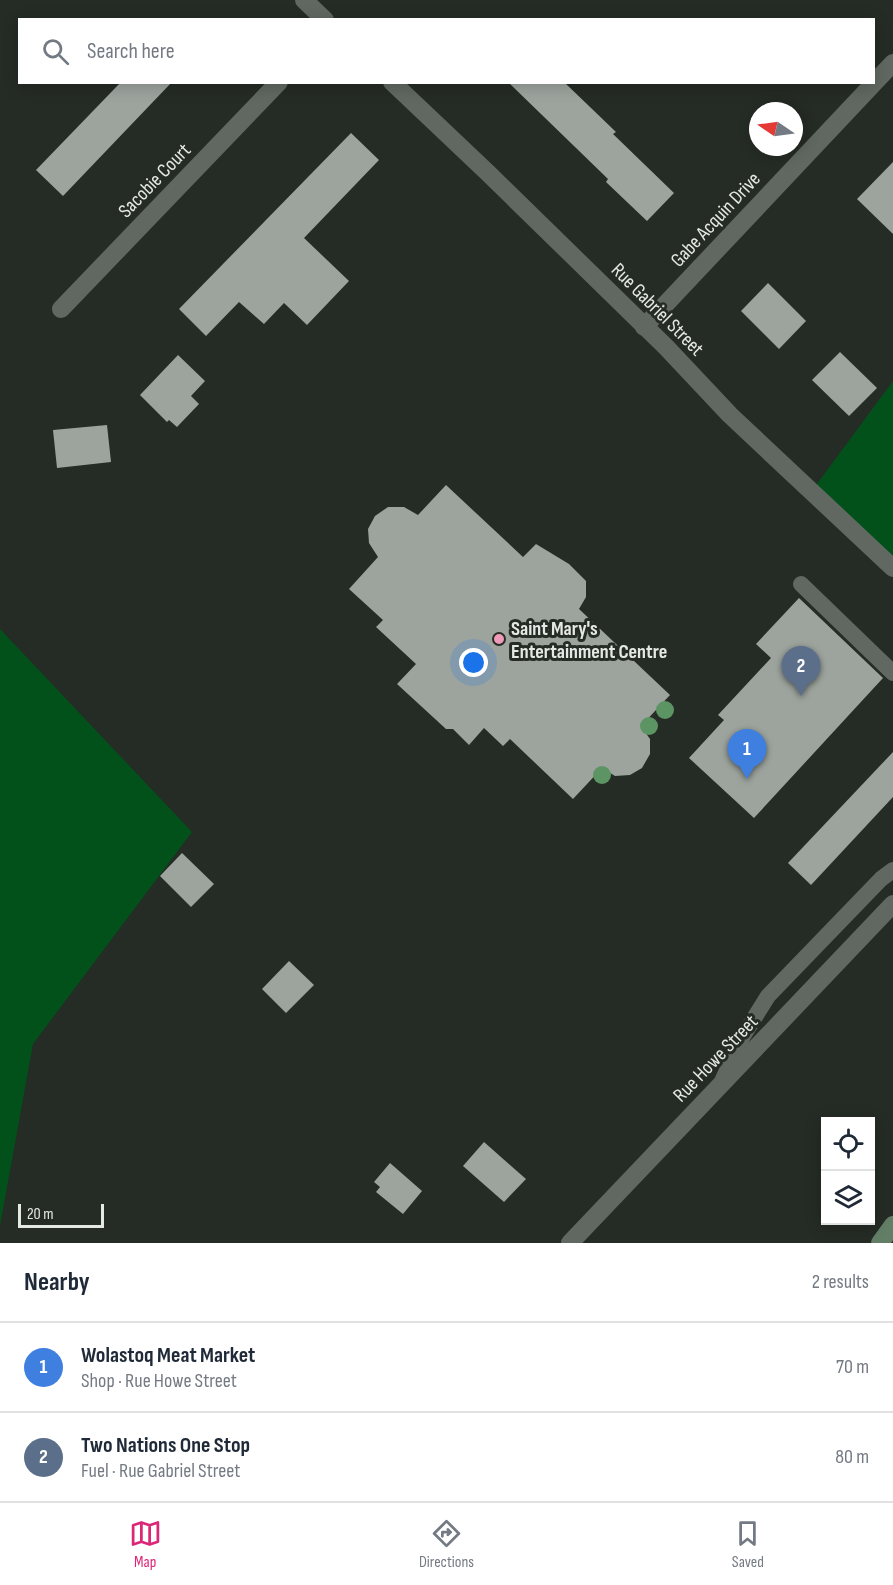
<!DOCTYPE html>
<html lang="en">
<head>
<meta charset="utf-8">
<style>
  :root { --surface:#fff; --page:#f2f2f3; --text:#1f2937; --muted:#747a83; --line:#e0e1e3; --accent:#db2777 }
  body { margin:0; font-family:"Sofia Sans Condensed",sans-serif; background:var(--page); color:var(--text) }
  .controls { position:absolute; right:18px; bottom:18px; display:grid; overflow:hidden; border-radius:0px; box-shadow:0 3px 15px #0003 }
  .controls button { width:54px; height:54px; display:grid; place-items:center; padding:0; border:0; border-bottom:2px solid var(--line); background:var(--surface); color:var(--text); font:30px sans-serif }
  .compass { position:absolute; left:749px; top:102px; width:54px; height:54px; border-radius:50%; background:var(--surface); box-shadow:0 3px 15px #0003; rotate:283deg }
  .scale { position:absolute; left:18px; bottom:15px; width:86px; box-sizing:border-box; padding-left:6px; border:3px solid #e5e9e5; border-top:0; font-size:16px; line-height:21px; white-space:nowrap; color:#e5e9e5; -webkit-text-stroke:4px #252b25; paint-order:stroke }
  .you { position:absolute; left:474px; top:663px; width:21px; height:21px; margin:-15px; border:4px solid #fff; border-radius:50%; background:#1a73e8; box-shadow:0 0 0 9px #1a73e833 }
  .badge { display:grid; place-items:center; width:39px; height:39px; border-radius:50%; background:var(--accent); color:#fff; font-size:20px; font-weight:700 }
  .pin { position:absolute; translate:-50% -50px; filter:drop-shadow(0 2px 3px #0008) }
  .pin::after { content:''; position:absolute; top:32px; width:21px; height:18px; background:inherit; clip-path:polygon(0 0,100% 0,50% 100%) }
  .list { margin:0; padding:0; list-style:none }
  h2 { display:flex; justify-content:space-between; align-items:center; height:78px; margin:0; padding:0 24px; font-size:26px }
  h2 small { font-size:20px; font-weight:400; color:var(--muted) }
  .list li { display:grid; grid-template-columns:39px 1fr auto; gap:18px; align-items:center; box-sizing:border-box; height:90px; padding:0 24px; border-top:2px solid var(--line) }
  .list b { display:block; font-size:22px; white-space:nowrap }
  .list p { margin:0; font-size:20px; white-space:nowrap; color:var(--muted) }
  .list em { font-size:20px; font-style:normal; color:var(--muted) }
  .icon { flex:none; width:33px; height:33px; fill:none; stroke:currentColor; stroke-width:2; stroke-linecap:round; stroke-linejoin:round }
  .map { position:relative; flex:none; width:893px; height:1243px; overflow:hidden }
  .search { position:absolute; background:var(--surface); box-shadow:0 3px 15px #0003; left:18px; right:18px; top:18px; height:66px; display:flex; align-items:center; gap:15px; box-sizing:border-box; padding:0 21px; border-radius:0px; color:var(--muted); font-size:22px }
  .sheet { height:258px; background:var(--surface) }
  nav { display:flex; justify-content:space-around; align-items:center; box-sizing:border-box; height:84px; border-top:2px solid var(--line); background:var(--surface); font-size:16px; color:var(--muted) }
  nav a { display:grid; justify-items:center; gap:3px }
  nav .on { color:var(--accent) }
  .map>svg:first-child { display:block }
  .green { fill:#02511a }
  .building { fill:#9da49e }
  .lines { fill:none; stroke-linecap:round; stroke-linejoin:round }
  .lane { stroke:#616861; stroke-width:16 }
  .street { stroke:#616861; stroke-width:18 }
  .secondary { stroke:#627e66; stroke-width:18 }
  .tree { fill:#5c9563 }
  .poi-dot { fill:#ef9ab8; stroke:#252b25; stroke-width:2 }
  .labels { text-anchor:middle; stroke-width:6; stroke-linejoin:round; paint-order:stroke }
  .street-label { font-size:20px; fill:#e5e9e5; stroke:#252b25 }
  .poi-label { font-size:20px; font-weight:bold; fill:#e5e9e5; stroke:#252b25; text-anchor:start }
</style>
</head>
<body>
<div class="map">
<svg width="893" height="1243" viewBox="0 0 893 1243">
  <rect width="100%" height="100%" fill="#252b25"/>
  <!-- green -->
  <g class="green">
    <path d="M 893,381 L 893,568 L 811,492 Z"/>
    <path d="M 0,629 L 192,832 L 33,1044 L 0,1226 Z"/>
  </g>
  <!-- building -->
  <g class="building">
    <path d="M 121,82 L 172,82 L 63,196 L 36,170 Z"/>
    <path d="M 508,82 L 564,82 L 616,132 L 613,134 L 674,193 L 647,221 L 606,182 L 608,179 Z"/>
    <path d="M 351,133 L 379,160 L 304,238 L 349,281 L 307,325 L 284,303 L 264,324 L 239,302 L 206,336 L 179,309 Z"/>
    <path d="M 893,162 L 893,234 L 857,199 Z"/>
    <path d="M 768,283 L 806,321 L 779,349 L 741,311 Z"/>
    <path d="M 840,352 L 877,388 L 849,416 L 812,380 Z"/>
    <path d="M 178,355 L 205,381 L 191,396 L 199,404 L 177,427 L 169,420 L 167,422 L 140,395 Z"/>
    <path d="M 107,425 L 111,462 L 57,468 L 53,430 Z"/>
    <path d="M 446,485 L 523,557 L 536,544 L 569,564 L 586,581 L 586,597 L 579,609 L 670,695 L 641,726 L 650,739 L 650,754 L 642,768 L 630,775 L 615,776 L 602,768 L 573,799 L 510,739 L 503,746 L 484,728 L 469,745 L 453,729 L 446,729 L 397,684 L 416,664 L 376,627 L 383,620 L 349,589 L 378,557 L 369,543 L 368,529 L 375,516 L 388,507 L 404,507 L 418,515 Z"/>
    <path d="M 799,598 L 883,678 L 754,818 L 689,758 L 724,720 L 718,715 L 771,658 L 756,644 Z"/>
    <path d="M 893,752 L 893,797 L 811,885 L 788,863 Z"/>
    <path d="M 182,853 L 214,884 L 191,907 L 160,876 Z"/>
    <path d="M 289,961 L 314,985 L 286,1013 L 262,989 Z"/>
    <path d="M 484,1142 L 526,1179 L 504,1202 L 463,1166 Z"/>
    <path d="M 390,1163 L 422,1191 L 403,1214 L 376,1192 L 380,1187 L 374,1182 Z"/>
  </g>
  <g class="lines">
    <!-- lane -->
    <g class="lane">
      <path d="M 801,584 L 893,673"/>
      <path d="M 723,1079 L 743,1036 L 768,996 L 881,879 L 893,870"/>
    </g>
    <!-- street -->
    <g class="street">
      <path d="M 304,0 L 325,20"/>
      <path d="M 392,82 L 488,173 L 666,347 L 730,415 L 893,568"/>
      <path d="M 61,309 L 279,82"/>
      <path d="M 644,327 L 893,63"/>
      <path d="M 570,1243 L 893,904"/>
    </g>
    <!-- secondary -->
    <path class="secondary" d="M 880,1243 L 893,1225"/>
  </g>
  <!-- trees -->
  <g class="tree">
    <circle cx="665" cy="710" r="9"/>
    <circle cx="649" cy="726" r="9"/>
    <circle cx="602" cy="775" r="9"/>
  </g>
  <!-- markers -->
  <circle class="poi-dot" cx="499" cy="639" r="6"/>
  <g class="labels">
    <!-- street labels -->
    <g class="street-label">
      <text transform="translate(154 180) rotate(-46)" y="7">Sacobie Court</text>
      <text transform="translate(715 219) rotate(-47)" y="7">Gabe Acquin Drive</text>
      <text transform="translate(658 309) rotate(45)" y="7">Rue Gabriel Street</text>
      <text transform="translate(715 1058) rotate(-46)" y="7">Rue Howe Street</text>
    </g>
    <!-- poi labels -->
    <g class="poi-label">
      <text x="511" y="635">Saint Mary's<tspan x="511" dy="23">Entertainment Centre</tspan></text>
    </g>
  </g>
</svg>
<div class="controls">
<button><svg class="icon" aria-label="locate" viewBox="0 0 24 24"><circle cx="12" cy="12" r="6"/><path d="M12 2v4M12 18v4M2 12h4M18 12h4"/></svg></button>
<button><svg class="icon" aria-label="layers" viewBox="0 0 24 24"><path d="M12 4l9 5-9 5-9-5zM3 14l9 5 9-5"/></svg></button>
</div>
<svg class="compass" viewBox="-18 -18 36 36"><path d="M0-13l5 13h-10z" fill="#e53935"/><path d="M0 13l5-13h-10z" fill="#747a83"/></svg>
<div class="scale">20 m</div>
<div class="you"></div>
<div class="pin badge" style="left:747px;top:779px;background:#3f7fe0">1</div>
<div class="pin badge" style="left:801px;top:696px;background:#5c6f8a">2</div>
<div class="search"><svg class="icon" aria-label="search" viewBox="0 0 24 24"><circle cx="10" cy="10" r="6"/><path d="M15 15l6 6"/></svg>Search here</div>
</div>
<section class="sheet">
<h2>Nearby<small>2 results</small></h2>
<ul class="list">
<li><span class="badge" style="background:#3f7fe0">1</span><div><b>Wolastoq Meat Market</b><p>Shop · Rue Howe Street</p></div><em>70 m</em></li>
<li><span class="badge" style="background:#5c6f8a">2</span><div><b>Two Nations One Stop</b><p>Fuel · Rue Gabriel Street</p></div><em>80 m</em></li>
</ul>
</section>
<nav>
<a class="on"><svg class="icon" aria-label="map" viewBox="0 0 24 24"><path d="M3 6l6-2 6 2 6-2v14l-6 2-6-2-6 2zM9 4v14M15 6v14"/></svg>Map</a>
<a><svg class="icon" aria-label="directions" viewBox="0 0 24 24"><path d="M12 3l9 9-9 9-9-9zM9 14v-3h6M13 9l2 2-2 2"/></svg>Directions</a>
<a><svg class="icon" aria-label="saved" viewBox="0 0 24 24"><path d="M7 4h10v16l-5-4-5 4z"/></svg>Saved</a>
</nav>
</body>
</html>
